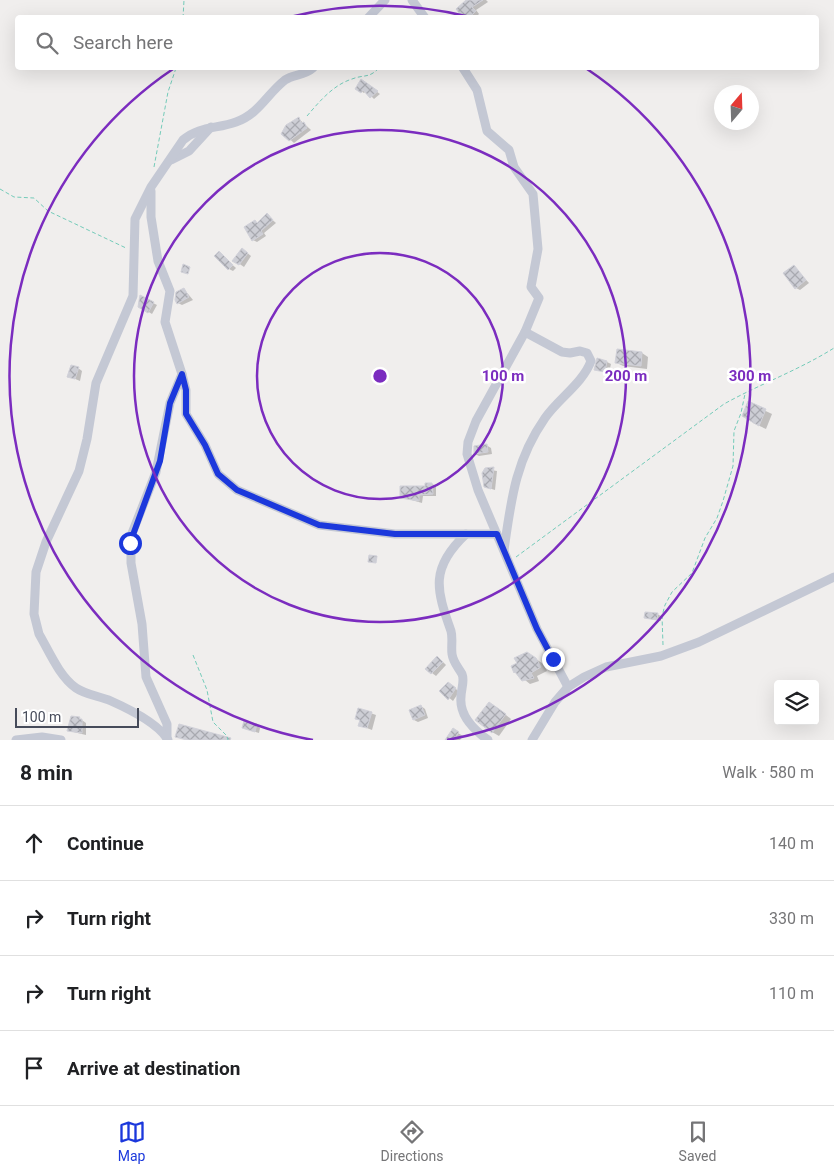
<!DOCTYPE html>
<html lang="en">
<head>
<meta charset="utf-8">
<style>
  :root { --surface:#fff; --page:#f2f2f2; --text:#202124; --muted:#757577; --line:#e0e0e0; --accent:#1b38dc }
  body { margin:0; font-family:Roboto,sans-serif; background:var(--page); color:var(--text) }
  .controls { position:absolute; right:15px; bottom:15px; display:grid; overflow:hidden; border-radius:5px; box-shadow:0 5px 20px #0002 }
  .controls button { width:45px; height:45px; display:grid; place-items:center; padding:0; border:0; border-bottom:1px solid var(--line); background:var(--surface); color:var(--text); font:25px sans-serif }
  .compass { position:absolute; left:714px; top:85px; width:45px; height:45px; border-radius:50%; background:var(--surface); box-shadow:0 5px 20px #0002; rotate:19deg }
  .scale { position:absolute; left:15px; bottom:12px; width:124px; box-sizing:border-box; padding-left:5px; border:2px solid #464b5a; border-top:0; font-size:14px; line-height:18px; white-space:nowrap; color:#464b5a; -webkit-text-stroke:4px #fff; paint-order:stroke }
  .stop { position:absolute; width:15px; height:15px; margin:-11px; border:4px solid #1b38dc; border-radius:50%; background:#fff }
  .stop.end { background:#1b38dc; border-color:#fff; box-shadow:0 1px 5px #0008 }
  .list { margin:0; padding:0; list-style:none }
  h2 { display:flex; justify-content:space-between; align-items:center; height:65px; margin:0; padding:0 20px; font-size:21px }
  h2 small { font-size:16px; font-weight:400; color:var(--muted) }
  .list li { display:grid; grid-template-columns:32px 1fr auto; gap:15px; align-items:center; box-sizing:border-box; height:75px; padding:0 20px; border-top:1px solid var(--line) }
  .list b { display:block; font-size:19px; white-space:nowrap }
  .list em { font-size:16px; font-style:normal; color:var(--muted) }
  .icon { flex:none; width:28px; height:28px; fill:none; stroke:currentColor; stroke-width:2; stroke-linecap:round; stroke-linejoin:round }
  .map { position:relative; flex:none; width:834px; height:740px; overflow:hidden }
  .search { position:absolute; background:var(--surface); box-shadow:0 5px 20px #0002; left:15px; right:15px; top:15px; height:55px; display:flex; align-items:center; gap:12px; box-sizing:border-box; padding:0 18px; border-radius:5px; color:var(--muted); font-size:19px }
  .sheet { height:365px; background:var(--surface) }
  nav { display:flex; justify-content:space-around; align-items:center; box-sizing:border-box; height:70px; border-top:1px solid var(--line); background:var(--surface); font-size:14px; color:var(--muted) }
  nav a { display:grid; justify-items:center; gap:2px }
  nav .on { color:var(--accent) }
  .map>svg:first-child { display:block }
  .shadow { fill:#0003 }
  .building { fill:url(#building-cross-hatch); stroke:#d1d1d9 }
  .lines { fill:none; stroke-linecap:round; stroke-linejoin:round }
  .path { stroke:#74cbb9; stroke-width:1; stroke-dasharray:4 2.5; stroke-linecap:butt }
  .street { stroke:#c4c8d4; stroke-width:9 }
  .route { stroke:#1b38dc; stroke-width:6 }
  .ring { fill:none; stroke:#7b2cbf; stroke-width:2.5 }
  .centre { fill:#7b2cbf; stroke:#fff; stroke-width:2.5 }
  .ring-label { font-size:15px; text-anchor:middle; font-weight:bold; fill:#7b2cbf; stroke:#fff; stroke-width:5; stroke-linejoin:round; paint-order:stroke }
</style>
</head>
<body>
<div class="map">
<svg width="834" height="740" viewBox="0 0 834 740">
  <defs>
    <pattern id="building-cross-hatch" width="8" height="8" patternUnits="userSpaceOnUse" patternTransform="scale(1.25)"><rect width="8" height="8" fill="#cdced5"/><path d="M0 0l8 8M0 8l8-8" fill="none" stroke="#a8a9b0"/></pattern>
  </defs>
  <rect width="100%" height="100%" fill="#f0eeed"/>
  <!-- shadow -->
  <g class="shadow">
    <path d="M 467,0 L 486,0 L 488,2 L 476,10 L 479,14 L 475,18 L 465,18 Z"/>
    <path d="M 362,81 L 380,94 L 374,99 L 366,91 L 364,93 L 356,88 Z"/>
    <path d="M 299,119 L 311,130 L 294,143 L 283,133 Z"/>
    <path d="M 267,215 L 276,223 L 264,233 L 266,236 L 257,242 L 253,240 L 258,224 Z"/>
    <path d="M 246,252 L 251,256 L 244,267 L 234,260 Z"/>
    <path d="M 219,253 L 236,268 L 233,271 L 229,269 Z"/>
    <path d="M 794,267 L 809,283 L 800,290 L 796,288 Z"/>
    <path d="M 184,289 L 193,300 L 182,305 L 178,303 Z"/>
    <path d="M 153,303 L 157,305 L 152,314 L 139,306 Z"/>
    <path d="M 618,350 L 642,353 L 648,357 L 647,369 L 623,366 L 617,363 Z"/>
    <path d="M 607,362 L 611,364 L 609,373 L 595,369 Z"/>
    <path d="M 78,368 L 82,371 L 80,381 L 73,378 Z"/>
    <path d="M 749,403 L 772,414 L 766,429 L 753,423 Z"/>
    <path d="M 486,445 L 491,448 L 492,454 L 479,456 L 475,454 Z"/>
    <path d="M 485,469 L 497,471 L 495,490 L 485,487 L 482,476 Z"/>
    <path d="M 432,484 L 436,486 L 436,496 L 423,496 L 422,503 L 401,497 Z"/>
    <path d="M 657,614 L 661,616 L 661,621 L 646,618 Z"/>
    <path d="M 527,653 L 542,663 L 547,671 L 537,676 L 539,681 L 530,684 L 515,672 Z"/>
    <path d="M 441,660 L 446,665 L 436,676 L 432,673 Z"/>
    <path d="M 452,685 L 459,692 L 453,701 L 441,691 Z"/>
    <path d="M 421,706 L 425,709 L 428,718 L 418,722 L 414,720 Z"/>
    <path d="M 496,707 L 511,719 L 499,736 L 492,732 Z"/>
    <path d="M 359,709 L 376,715 L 372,730 L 359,725 L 361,721 L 356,718 Z"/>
    <path d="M 79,718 L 86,723 L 86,735 L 69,731 Z"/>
    <path d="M 808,721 L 815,720 L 816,725 L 809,724 Z"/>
    <path d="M 256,725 L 260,728 L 259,733 L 243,728 Z"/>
    <path d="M 453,730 L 463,736 L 460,740 L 448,740 Z"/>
  </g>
  <!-- building -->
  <g class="building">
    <path d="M 466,0 L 483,0 L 472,7 L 476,11 L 469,18 L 463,18 L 456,9 Z"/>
    <path d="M 361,79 L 378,91 L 370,98 L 363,90 L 361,93 L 355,89 Z"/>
    <path d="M 299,117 L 301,123 L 304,122 L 307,128 L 289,141 L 281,134 L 286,125 Z"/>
    <path d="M 267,213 L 273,220 L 261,231 L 263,234 L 252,241 L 244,227 L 255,220 L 257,223 Z"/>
    <path d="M 242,248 L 248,253 L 239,265 L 232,261 Z"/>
    <path d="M 219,251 L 233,265 L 228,270 L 214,256 Z"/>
    <path d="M 183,264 L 190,267 L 188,274 L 181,272 Z"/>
    <path d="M 794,265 L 806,280 L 795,289 L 783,273 Z"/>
    <path d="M 184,288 L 189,297 L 177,304 L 175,300 L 176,292 Z"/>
    <path d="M 140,295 L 154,302 L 148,313 L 138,307 Z"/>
    <path d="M 617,349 L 642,352 L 641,366 L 615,363 Z"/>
    <path d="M 597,358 L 607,361 L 605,372 L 594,370 Z"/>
    <path d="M 71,365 L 79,367 L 75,379 L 67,377 Z"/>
    <path d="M 748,401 L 766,409 L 759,426 L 742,416 Z"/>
    <path d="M 487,444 L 488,452 L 474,454 L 474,446 Z"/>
    <path d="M 494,467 L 491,489 L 484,487 L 482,473 L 485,468 Z"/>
    <path d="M 425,483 L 432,483 L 433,494 L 419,495 L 419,501 L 400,498 L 400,486 L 425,486 Z"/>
    <path d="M 369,555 L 377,556 L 376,563 L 368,562 Z"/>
    <path d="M 645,612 L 658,613 L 657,620 L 644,618 Z"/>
    <path d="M 527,652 L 536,658 L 541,667 L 531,673 L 534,678 L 522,681 L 515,672 L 514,673 L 511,666 L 517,663 L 514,658 Z"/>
    <path d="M 437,656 L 443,662 L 431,674 L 425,669 Z"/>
    <path d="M 448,682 L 456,688 L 448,700 L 439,691 Z"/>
    <path d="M 489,702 L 506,714 L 492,733 L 475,720 Z"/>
    <path d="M 421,705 L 425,715 L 413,720 L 409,710 Z"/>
    <path d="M 358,708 L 372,712 L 367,728 L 358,726 L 360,720 L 355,719 Z"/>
    <path d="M 71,716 L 80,717 L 79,719 L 82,719 L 82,733 L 67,731 Z"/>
    <path d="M 244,721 L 257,724 L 255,732 L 242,728 Z"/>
    <path d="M 179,724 L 231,738 L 230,740 L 187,740 L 175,737 Z"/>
    <path d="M 453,728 L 459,732 L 454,740 L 445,740 Z"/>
  </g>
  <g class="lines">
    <!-- path -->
    <g class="path">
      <path d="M 183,18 L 184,0"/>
      <path d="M 307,116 C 319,102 333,85 352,79 C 365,74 368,79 379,68"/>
      <path d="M 154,167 L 168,92 L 176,68"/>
      <path d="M 0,189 L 14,197 L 34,198 L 48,211 L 126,248"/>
      <path d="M 516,557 L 724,404 C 760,384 799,370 834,348"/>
      <path d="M 663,645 L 662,616 L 665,605 L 672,592 L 692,573 L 705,538 L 717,518 L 723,501 L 733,466 L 734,431 L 741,413 L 745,394"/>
      <path d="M 193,655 L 207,690 L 213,722 L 227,736 L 228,740"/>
    </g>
    <!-- street -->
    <g class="street">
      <path d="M 412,0 L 425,18"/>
      <path d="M 368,18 L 385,0"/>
      <path d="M 463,68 L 477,90 L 487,131 L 509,150 L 514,167 L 533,194 L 538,249 L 531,287 L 539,298 L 525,332 L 476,421 L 468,442 L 467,454 L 478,490 L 537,629 L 568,687"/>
      <path d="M 171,160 L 189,151 L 211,127"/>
      <path d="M 151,191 L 151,217 L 158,261 L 170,291 L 165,322 L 182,374 L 170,403 L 156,472 L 131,536 L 131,563 L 142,624 L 146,677 L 167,724 L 167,739"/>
      <path d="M 182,374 L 186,390 L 186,414 L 205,445 L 218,474 L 237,490 L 319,525 L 395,534 L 497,534"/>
      <path d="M 466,534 C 430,568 436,589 451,631 C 453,638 451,646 452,654 C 453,662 458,667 462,674 C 465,681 461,689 461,697 C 459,716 474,730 488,740"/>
      <path d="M 504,550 C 511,501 515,461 545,418 C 558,399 583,383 591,361 L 587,353 L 580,351 L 570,353 L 562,352 L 525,332"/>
      <path d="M 16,740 L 42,737 L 61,740"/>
      <path d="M 168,740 C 158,723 129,709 111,701 C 100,696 86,695 76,688 C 59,676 49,651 39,634 L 34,614 L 36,572 L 46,542 L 79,471 L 87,439 L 96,383 L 133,296 L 135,219 L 151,187 L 183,140 C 199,126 217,129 236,122 C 259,114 267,94 285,80 C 294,74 304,76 313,68"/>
      <path d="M 532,740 L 555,702 L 568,687 L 584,677 L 606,667 L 661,656 L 699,642 L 834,577"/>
    </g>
  </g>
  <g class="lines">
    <!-- route -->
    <path class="route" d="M 130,543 L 160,461 L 170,403 L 182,374 L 186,390 L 186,414 L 205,445 L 218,474 L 237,490 L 319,525 L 395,534 L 497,534 L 537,629 L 553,659"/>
  </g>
  <!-- distance rings -->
  <g class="ring">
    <circle cx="380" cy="376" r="123"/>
    <circle cx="380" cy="376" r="246"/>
    <path d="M313 740A370 370 0 0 1 173 69M290 17A370 370 0 0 1 470 17M587 69A370 370 0 0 1 447 740"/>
  </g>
  <circle cx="380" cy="376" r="8" class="centre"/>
  <g class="ring-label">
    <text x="503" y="381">100 m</text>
    <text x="626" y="381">200 m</text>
    <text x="750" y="381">300 m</text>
  </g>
</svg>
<div class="controls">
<button><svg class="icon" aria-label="layers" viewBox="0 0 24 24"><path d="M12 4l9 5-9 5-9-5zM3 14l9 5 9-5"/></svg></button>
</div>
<svg class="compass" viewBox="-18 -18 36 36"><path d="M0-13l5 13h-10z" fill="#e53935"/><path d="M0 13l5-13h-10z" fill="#757577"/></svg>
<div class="scale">100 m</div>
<div class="stop" style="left:130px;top:543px"></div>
<div class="stop end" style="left:553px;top:659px"></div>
<div class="search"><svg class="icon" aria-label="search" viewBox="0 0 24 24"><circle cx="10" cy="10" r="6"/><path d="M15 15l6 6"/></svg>Search here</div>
</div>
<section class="sheet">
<h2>8 min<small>Walk · 580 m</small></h2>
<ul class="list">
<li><svg class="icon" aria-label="ahead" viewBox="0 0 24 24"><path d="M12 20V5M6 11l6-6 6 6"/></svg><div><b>Continue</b></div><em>140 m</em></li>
<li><svg class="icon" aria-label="right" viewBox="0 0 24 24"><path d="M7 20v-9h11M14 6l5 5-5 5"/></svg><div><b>Turn right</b></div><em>330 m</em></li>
<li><svg class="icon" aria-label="right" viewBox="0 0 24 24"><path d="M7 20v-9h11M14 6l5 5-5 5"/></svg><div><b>Turn right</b></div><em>110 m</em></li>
<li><svg class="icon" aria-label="arrive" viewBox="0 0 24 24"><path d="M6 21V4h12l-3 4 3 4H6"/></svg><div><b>Arrive at destination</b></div></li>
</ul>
</section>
<nav>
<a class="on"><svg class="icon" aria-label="map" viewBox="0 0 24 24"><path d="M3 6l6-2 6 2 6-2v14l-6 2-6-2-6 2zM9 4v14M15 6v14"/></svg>Map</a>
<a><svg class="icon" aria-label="directions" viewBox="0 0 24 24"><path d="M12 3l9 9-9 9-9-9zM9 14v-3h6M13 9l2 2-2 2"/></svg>Directions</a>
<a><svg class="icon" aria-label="saved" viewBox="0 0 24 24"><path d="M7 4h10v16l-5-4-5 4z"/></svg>Saved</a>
</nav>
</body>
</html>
